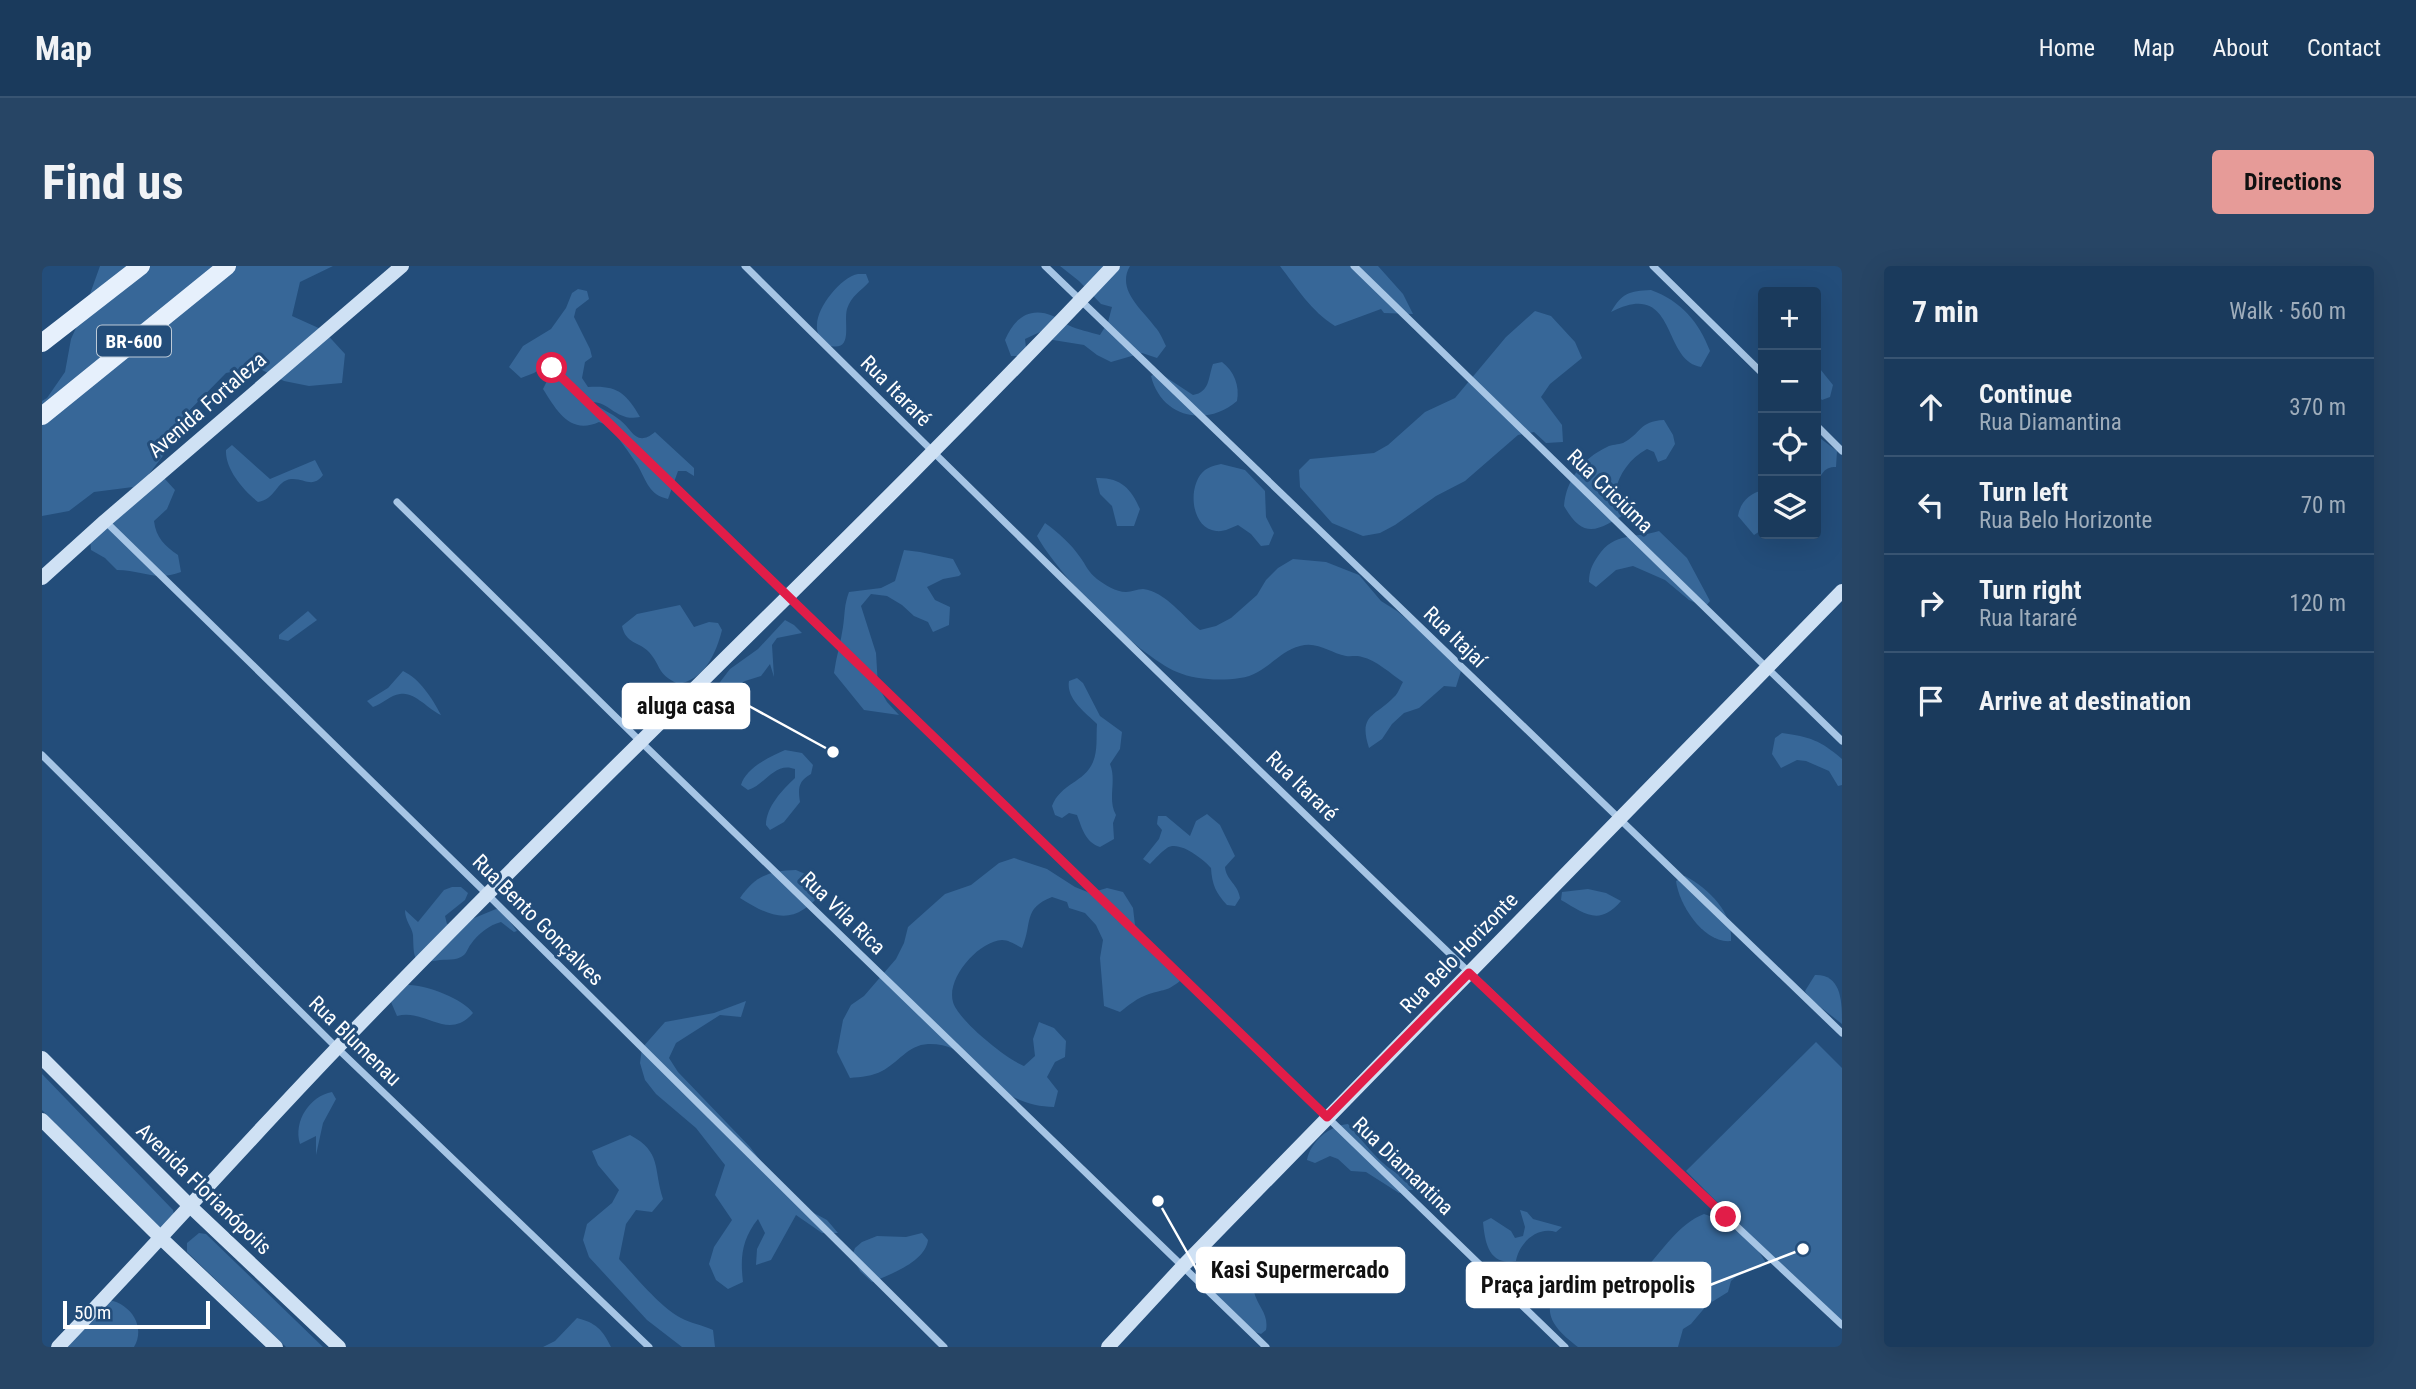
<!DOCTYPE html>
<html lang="en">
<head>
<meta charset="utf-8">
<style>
  :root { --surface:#1a3a5c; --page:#274565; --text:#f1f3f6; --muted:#9fadbb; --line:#385472; --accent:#e69b98 }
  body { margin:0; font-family:"Roboto Condensed",sans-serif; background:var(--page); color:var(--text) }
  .controls { position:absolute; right:21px; top:21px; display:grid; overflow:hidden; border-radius:7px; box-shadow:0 7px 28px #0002 }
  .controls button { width:63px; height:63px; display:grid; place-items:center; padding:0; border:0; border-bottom:2px solid var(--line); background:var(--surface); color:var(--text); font:35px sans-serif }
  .scale { position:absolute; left:21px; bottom:18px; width:147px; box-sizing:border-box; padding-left:7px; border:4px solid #fff; border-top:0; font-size:19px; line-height:24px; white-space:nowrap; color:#fff; -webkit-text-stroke:5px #234d7a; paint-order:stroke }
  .stop { position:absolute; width:21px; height:21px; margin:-16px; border:5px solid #e11d48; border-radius:50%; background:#fff }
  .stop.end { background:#e11d48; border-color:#fff; box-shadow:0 2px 7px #0008 }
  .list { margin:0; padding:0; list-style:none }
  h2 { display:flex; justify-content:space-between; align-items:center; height:91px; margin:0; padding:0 28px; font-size:30px }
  h2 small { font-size:23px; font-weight:400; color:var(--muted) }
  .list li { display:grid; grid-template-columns:46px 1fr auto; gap:21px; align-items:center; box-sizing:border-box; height:98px; padding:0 28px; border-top:2px solid var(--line) }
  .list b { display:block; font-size:26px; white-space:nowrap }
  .list p { margin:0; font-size:23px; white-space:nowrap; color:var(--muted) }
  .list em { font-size:23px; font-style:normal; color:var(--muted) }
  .icon { flex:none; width:38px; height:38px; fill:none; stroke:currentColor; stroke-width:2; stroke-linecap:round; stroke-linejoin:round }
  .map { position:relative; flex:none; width:1800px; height:1081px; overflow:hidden; border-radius:7px }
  header { display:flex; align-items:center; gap:42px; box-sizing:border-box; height:98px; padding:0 35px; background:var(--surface); border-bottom:2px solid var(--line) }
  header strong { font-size:33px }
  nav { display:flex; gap:38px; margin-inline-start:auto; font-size:24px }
  .intro { display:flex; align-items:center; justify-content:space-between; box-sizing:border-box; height:168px; padding:0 42px }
  h1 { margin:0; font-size:49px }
  .button { padding:18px 32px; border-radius:7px; background:var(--accent); color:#111; font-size:24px; font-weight:700 }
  main { display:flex; gap:42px; padding:0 42px }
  aside { flex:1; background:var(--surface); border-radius:7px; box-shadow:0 7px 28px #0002 }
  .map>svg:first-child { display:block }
  .green { fill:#376798 }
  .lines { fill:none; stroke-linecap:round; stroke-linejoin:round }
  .street { stroke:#a6c5e5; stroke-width:7 }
  .secondary { stroke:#cfe1f4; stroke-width:14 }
  .primary { stroke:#e6f0fc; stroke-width:18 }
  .route { stroke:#e11d48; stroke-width:9 }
  .labels { text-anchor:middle; stroke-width:6; stroke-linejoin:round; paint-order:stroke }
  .shield { fill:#234d7a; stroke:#bdcad7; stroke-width:2 }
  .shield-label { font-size:19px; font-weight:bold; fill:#fff }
  .street-label { font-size:21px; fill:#fff; stroke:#234d7a }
  .leader { fill:none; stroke:#fff; stroke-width:2.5 }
  .callout-dot { fill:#fff; stroke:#234d7a; stroke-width:2.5 }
  .callout { fill:#fff; stroke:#fff; stroke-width:2.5 }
  .callout-label { font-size:23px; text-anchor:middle; font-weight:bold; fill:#111 }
</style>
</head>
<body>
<header>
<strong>Map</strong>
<nav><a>Home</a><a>Map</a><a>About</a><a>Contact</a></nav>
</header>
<div class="intro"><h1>Find us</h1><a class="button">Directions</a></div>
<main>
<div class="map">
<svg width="1800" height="1081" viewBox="0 0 1800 1081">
  <rect width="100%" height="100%" fill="#234d7a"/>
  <!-- green -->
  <g class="green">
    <path d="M 58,0 L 291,0 L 258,16 L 250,50 L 281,64 L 303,88 L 300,117 L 267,120 L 242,115 L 214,101 L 184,107 L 140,152 L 127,182 L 107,208 L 122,212 L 133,224 L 125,243 L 112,255 C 114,272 123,280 136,289 L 139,306 C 113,316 101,304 75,304 L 63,292 L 49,284 L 48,270 L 91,221 L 52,226 L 27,245 L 0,250 L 0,135 L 5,132 L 23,106 L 29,73 L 43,42 Z"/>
    <path d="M 1018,0 L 1088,0 C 1074,24 1100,43 1113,61 C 1118,66 1121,74 1124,80 L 1115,92 L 1100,87 L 1069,96 L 1055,89 L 1042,79 L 1011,74 L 998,66 L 983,73 L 985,90 L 969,90 L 963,74 C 972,53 987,40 1011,50 C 1017,52 1021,57 1026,59 C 1036,64 1048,66 1058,69 L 1066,56 L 1070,41 L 1059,38 L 1037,15 Z"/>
    <path d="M 1238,0 L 1336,0 L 1361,28 L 1371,48 L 1342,47 L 1339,43 L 1293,60 C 1269,45 1255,22 1238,0 Z"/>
    <path d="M 816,8 L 824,8 L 827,16 C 819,25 809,30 805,43 C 801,57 813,88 785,79 C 779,74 774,67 775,59 C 775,41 799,11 816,8 Z"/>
    <path d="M 536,23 L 545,25 L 547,33 L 534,43 L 532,51 L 548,83 L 550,91 L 543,96 L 540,112 L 546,121 C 574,119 584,126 598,151 C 574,156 568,135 549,136 C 558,142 569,147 578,154 C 590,163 594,182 613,166 L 652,202 L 652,210 L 644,205 L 636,205 L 626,233 C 607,229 604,214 596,200 C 587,186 576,171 565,159 L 557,156 C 528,169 515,145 501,123 L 505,115 L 518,106 L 514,99 L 506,98 L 492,107 L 479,112 L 467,101 L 481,80 L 509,63 L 524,42 L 530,27 Z"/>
    <path d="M 1609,24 C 1639,35 1657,56 1668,85 L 1659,101 C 1619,95 1636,12 1569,46 C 1580,27 1587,25 1609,24 Z"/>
    <path d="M 1493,45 L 1509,50 L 1533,76 L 1540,92 L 1508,118 L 1499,131 L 1520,159 L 1521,176 L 1504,177 L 1492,166 L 1476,169 L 1423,215 L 1394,230 L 1353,259 L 1338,267 L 1321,270 L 1290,257 L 1258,221 L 1257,204 L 1268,193 L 1332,187 L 1346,179 L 1383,146 L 1413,132 L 1464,71 Z"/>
    <path d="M 1180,96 C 1192,105 1198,120 1195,135 C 1164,162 1119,151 1109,110 L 1116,106 L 1151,129 C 1168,126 1166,112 1171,98 Z"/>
    <path d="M 1774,98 L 1791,119 L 1788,131 L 1780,134 L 1774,128 Z"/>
    <path d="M 1622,154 L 1631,169 L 1633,178 L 1624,193 L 1616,196 L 1612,186 L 1605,183 C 1588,192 1577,208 1573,226 L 1585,238 L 1587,246 C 1558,262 1543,277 1522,240 C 1524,214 1541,192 1565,181 C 1570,178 1576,179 1581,177 C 1599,168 1597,155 1622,154 Z"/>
    <path d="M 1774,169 L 1795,185 L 1794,201 C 1781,201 1781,208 1774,217 Z"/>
    <path d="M 190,179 L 228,213 L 273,194 L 281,209 C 270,223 263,212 249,213 C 234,215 234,233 216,236 C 201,224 183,203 184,184 Z"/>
    <path d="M 1179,198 L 1203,204 L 1223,225 L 1224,251 L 1232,267 L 1227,279 L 1219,280 L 1209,268 L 1196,259 C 1189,262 1182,266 1174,265 C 1148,262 1145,218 1163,204 C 1167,201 1174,199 1179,198 Z"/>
    <path d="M 1054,212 C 1078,211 1089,222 1098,243 L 1092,260 L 1075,260 L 1070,240 L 1058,228 Z"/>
    <path d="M 1721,224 L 1721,263 L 1712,269 L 1696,250 C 1698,236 1708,227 1721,224 Z"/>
    <path d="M 1003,257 C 1017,267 1029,278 1038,291 C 1044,299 1046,306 1055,313 C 1063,319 1074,326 1084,326 C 1090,326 1095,323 1101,323 C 1124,326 1141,351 1158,364 L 1174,360 L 1189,352 L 1215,329 L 1224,314 L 1236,302 L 1251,293 L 1284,296 L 1317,309 L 1339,335 L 1355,345 L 1394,378 L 1419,405 L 1414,421 L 1402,420 L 1377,442 L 1362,447 L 1350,458 L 1340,473 L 1327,482 C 1316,448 1333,451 1352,431 C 1356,428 1358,421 1361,416 C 1349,408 1334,394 1320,391 C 1315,389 1309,391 1304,390 C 1288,387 1276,375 1258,380 C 1235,386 1223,409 1198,412 C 1179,415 1153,414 1135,406 C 1094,388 1016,309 995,270 Z"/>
    <path d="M 1617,265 L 1645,292 L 1668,335 L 1663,341 L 1647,334 L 1623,314 L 1591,300 L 1574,304 L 1554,321 L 1547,316 C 1547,305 1550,299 1556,290 C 1573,265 1593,273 1617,265 Z"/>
    <path d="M 862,284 L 878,286 L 911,293 L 919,308 L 917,310 L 901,313 L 885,321 L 893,334 L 908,341 L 907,359 L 891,366 L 886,356 L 872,350 L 860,339 L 845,330 L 829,328 L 819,340 L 834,387 L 836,420 L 845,436 L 857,449 L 822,444 L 792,407 C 794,391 799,376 801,361 C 803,348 802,339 807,326 L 839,322 L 853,315 Z"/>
    <path d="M 638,339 L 652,361 L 667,356 L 676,357 L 680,364 C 674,388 662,414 636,418 C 614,407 620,401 607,386 C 596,375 584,378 580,360 L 595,348 Z"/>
    <path d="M 266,345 L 275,354 L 246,375 L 237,373 L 237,369 Z"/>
    <path d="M 743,354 L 752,359 L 760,367 L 735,372 L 730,379 L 732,411 L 728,398 L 719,410 L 703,415 L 675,432 L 672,424 L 688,403 L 716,383 Z"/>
    <path d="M 361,405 C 378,413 390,432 399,449 C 386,443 372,425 358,428 C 348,429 341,438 331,441 L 325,435 L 346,422 Z"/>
    <path d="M 1035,412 L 1041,417 L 1058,450 L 1080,466 L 1078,483 L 1068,498 C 1075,515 1065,533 1074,549 L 1071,557 L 1072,573 L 1058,581 C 1043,576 1040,562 1035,549 L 1027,547 L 1020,552 L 1013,549 L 1010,540 C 1019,517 1042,517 1051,496 C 1056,484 1054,471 1055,458 C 1043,446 1024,433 1027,415 Z"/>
    <path d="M 1740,467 C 1768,471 1778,474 1800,493 L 1800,519 L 1796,520 L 1787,505 L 1764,495 L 1755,494 L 1739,502 L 1730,488 L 1733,472 Z"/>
    <path d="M 743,484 L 760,487 L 771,499 L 769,508 C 756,515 756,523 758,536 L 742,556 L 728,564 L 724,559 C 724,541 741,523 753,512 L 753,503 C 733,495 723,519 706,524 L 699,519 C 704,502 727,491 743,484 Z"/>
    <path d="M 1165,548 L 1178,559 L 1193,590 L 1183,601 C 1184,614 1196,618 1198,632 L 1193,640 L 1185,639 C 1174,627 1170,619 1169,602 C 1161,593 1137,574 1125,582 C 1119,586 1113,593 1108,598 L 1101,593 L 1117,573 L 1120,564 L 1115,558 L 1116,550 L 1124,550 L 1148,570 L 1154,555 Z"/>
    <path d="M 972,592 L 1005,603 L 1033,621 L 1048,627 L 1065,622 L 1081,626 L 1091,642 L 1093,659 L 1130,699 L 1138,715 C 1124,726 1122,723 1107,728 C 1095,732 1087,739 1078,746 L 1062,740 L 1058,692 L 1061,674 L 1054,659 L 1043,647 L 1027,642 L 1025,636 L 1010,631 C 980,643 991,657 980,682 C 974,679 967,674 960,674 C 937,675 904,712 911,736 C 916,754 964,793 982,800 L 993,790 L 991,773 L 997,756 L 1012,762 L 1024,775 L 1023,791 L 1013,796 L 1005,811 L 1016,825 L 1012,841 C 994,841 976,835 961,825 C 934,806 924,777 886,778 C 866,779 856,797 840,805 C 831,810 819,811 808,812 L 795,786 L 801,754 L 809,739 L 822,730 L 854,693 L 862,677 L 866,661 L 903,628 L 929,619 L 957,597 Z"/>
    <path d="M 754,604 L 770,611 L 783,623 C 754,659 734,655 698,632 C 714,609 728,605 754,604 Z"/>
    <path d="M 1643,610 C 1667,623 1691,646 1689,675 C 1662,678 1637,639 1634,615 Z"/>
    <path d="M 410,621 L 419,621 L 426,627 L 423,634 L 403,650 L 405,658 L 413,660 L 454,643 L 459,644 L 475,665 L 472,666 L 459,656 C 447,659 436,668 429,678 C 425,683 425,688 419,691 C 412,695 405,693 398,694 C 371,698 372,696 371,669 C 370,661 363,655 363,644 L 376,656 L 402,624 Z"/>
    <path d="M 1546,623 L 1564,627 L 1579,635 C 1557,661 1542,647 1519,634 L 1520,626 Z"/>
    <path d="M 1773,709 C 1800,708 1800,737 1800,758 L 1768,733 L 1763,725 Z"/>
    <path d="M 366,719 C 382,718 422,733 431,747 C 406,776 383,742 355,750 L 349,736 Z"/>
    <path d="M 704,735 L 699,751 L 678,749 L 634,777 L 627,792 L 636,806 L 708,881 L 736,917 L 770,946 L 785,954 L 796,967 L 780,967 L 754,949 L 729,994 L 714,999 L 715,983 L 723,967 L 716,953 C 700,973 698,991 701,1016 L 686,1023 L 674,1014 L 667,998 L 672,981 L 690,954 L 673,929 L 683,899 L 654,862 L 614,828 L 603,814 L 598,797 L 600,782 L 623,756 L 672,747 Z"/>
    <path d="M 1774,776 L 1800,802 L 1800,1062 L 1644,905 Z"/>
    <path d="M 0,808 L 131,944 L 133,952 L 119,964 L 112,960 L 0,844 Z"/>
    <path d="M 290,826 L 294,833 L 281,857 L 274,889 L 274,870 L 258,878 C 251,855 268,830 290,826 Z"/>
    <path d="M 1306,858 C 1318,872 1336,895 1350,904 C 1362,911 1376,909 1387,918 L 1382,924 L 1366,924 L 1357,927 L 1324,906 L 1309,905 L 1296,893 L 1288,890 L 1273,897 L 1265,894 C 1269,875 1287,860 1306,858 Z"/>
    <path d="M 588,869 C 620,886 611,902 621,933 L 610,946 L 594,944 L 584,958 L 577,993 C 593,1010 619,1042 639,1052 C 648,1057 660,1059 671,1064 L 673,1081 L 640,1081 L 605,1054 L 547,991 L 541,974 L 545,958 L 570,937 L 577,924 L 556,899 L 550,885 Z"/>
    <path d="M 1478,944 L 1485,946 L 1491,953 L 1520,961 L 1514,966 C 1495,960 1477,977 1474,995 C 1447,1000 1443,977 1441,956 L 1449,952 L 1469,965 L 1473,972 L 1481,970 L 1483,961 Z"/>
    <path d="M 1662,948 C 1685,956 1712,974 1724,997 L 1718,1002 L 1702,1004 L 1689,1015 L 1686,1026 L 1665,1039 L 1649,1058 L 1641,1063 L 1636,1081 L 1536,1081 C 1522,1070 1503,1055 1509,1036 L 1522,1032 L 1528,1027 C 1537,1028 1546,1032 1555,1032 C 1602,1029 1621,963 1662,948 Z"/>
    <path d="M 157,967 L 164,968 L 281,1081 L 244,1081 L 145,986 L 145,977 Z"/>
    <path d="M 880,967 L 886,974 C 883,996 849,1008 830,1016 L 818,1005 L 810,990 L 813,982 L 820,976 L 835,970 L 864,971 Z"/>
    <path d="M 1204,981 C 1216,999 1208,1008 1212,1026 C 1216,1041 1227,1048 1224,1064 L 1219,1068 L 1213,1066 L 1167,1021 C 1167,997 1181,983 1204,981 Z"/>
    <path d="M 67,1034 C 89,1038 104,1061 92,1081 L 18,1081 Z"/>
    <path d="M 535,1052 C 554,1057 560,1063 569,1081 L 501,1081 L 513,1075 Z"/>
  </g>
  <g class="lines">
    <!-- street -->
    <g class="street">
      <path d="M 703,0 C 1064,358 1428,712 1800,1059"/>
      <path d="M 1003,0 L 1800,767"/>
      <path d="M 1312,0 L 1800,475"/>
      <path d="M 1611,0 L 1721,108"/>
      <path d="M 510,102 L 1523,1081"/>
      <path d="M 1774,159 L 1800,185"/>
      <path d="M 355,236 L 600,477 L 1224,1081"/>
      <path d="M 63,255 L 446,629 L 902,1081"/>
      <path d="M 0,489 L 295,782 L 607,1081"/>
    </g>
    <!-- secondary -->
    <g class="secondary">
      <path d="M 0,312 L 63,255 L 360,0"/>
      <path d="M 0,792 L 149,941 L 297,1081"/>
      <path d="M 0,854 L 120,973 L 234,1081"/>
      <path d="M 16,1081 C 111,982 201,880 296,781 C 550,516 819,267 1071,0"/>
      <path d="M 1066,1081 L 1141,1000 L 1800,325"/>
    </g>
    <!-- primary -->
    <g class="primary">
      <path d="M 0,77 L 99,0"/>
      <path d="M 0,150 L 185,0"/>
    </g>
  </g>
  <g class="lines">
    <!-- route -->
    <path class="route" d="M 510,102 L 1285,851 L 1427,707 L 1684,951"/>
  </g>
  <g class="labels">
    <!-- shield labels -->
    <rect class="shield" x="55" y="59.5" width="74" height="31" rx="5"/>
    <g class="shield-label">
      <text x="92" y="82">BR-600</text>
    </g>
    <!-- street labels -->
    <g class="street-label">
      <text transform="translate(854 125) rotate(45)" y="7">Rua Itararé</text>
      <text transform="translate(165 139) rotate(-41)" y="7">Avenida Fortaleza</text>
      <text transform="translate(1568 225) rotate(44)" y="7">Rua Criciúma</text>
      <text transform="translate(1413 371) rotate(44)" y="7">Rua Itajaí</text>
      <text transform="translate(1260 520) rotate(44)" y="7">Rua Itararé</text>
      <text transform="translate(801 647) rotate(44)" y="7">Rua Vila Rica</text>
      <text transform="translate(496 654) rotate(45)" y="7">Rua Bento Gonçalves</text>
      <text transform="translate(1417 687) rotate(-46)" y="7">Rua Belo Horizonte</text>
      <text transform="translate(313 775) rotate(44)" y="7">Rua Blumenau</text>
      <text transform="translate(1361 900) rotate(44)" y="7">Rua Diamantina</text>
      <text transform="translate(162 923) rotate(44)" y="7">Avenida Florianópolis</text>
    </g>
  </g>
  <!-- callouts -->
  <path class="leader" d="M791 486L707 440M1116 935L1155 1004M1761 983L1668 1019"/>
  <g class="callout-dot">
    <circle cx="791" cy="486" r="7"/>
    <circle cx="1116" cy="935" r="7"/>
    <circle cx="1761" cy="983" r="7"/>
  </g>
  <g class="callout">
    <rect x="581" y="418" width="126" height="44" rx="7"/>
    <rect x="1155" y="982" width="207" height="44" rx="7"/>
    <rect x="1425" y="997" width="243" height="44" rx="7"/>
  </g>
  <g class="callout-label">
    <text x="644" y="448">aluga casa</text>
    <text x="1258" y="1012">Kasi Supermercado</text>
    <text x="1546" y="1027">Praça jardim petropolis</text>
  </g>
</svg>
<div class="controls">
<button>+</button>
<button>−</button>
<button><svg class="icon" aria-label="locate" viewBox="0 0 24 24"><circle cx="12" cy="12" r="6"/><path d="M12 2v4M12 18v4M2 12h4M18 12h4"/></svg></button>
<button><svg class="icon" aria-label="layers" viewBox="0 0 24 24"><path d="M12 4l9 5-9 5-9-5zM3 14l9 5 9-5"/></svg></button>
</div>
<div class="scale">50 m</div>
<div class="stop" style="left:510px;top:102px"></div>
<div class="stop end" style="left:1684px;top:951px"></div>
</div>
<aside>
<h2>7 min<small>Walk · 560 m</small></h2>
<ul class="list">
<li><svg class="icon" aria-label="ahead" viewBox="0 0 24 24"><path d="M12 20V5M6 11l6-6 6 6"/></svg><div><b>Continue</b><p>Rua Diamantina</p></div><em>370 m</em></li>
<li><svg class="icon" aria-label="left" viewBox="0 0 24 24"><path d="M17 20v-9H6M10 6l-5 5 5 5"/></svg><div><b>Turn left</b><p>Rua Belo Horizonte</p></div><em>70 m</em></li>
<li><svg class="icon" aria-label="right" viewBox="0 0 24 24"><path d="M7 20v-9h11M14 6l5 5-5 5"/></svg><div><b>Turn right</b><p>Rua Itararé</p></div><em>120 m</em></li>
<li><svg class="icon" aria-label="arrive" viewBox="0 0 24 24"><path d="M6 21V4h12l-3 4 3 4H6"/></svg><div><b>Arrive at destination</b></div></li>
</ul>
</aside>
</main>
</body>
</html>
